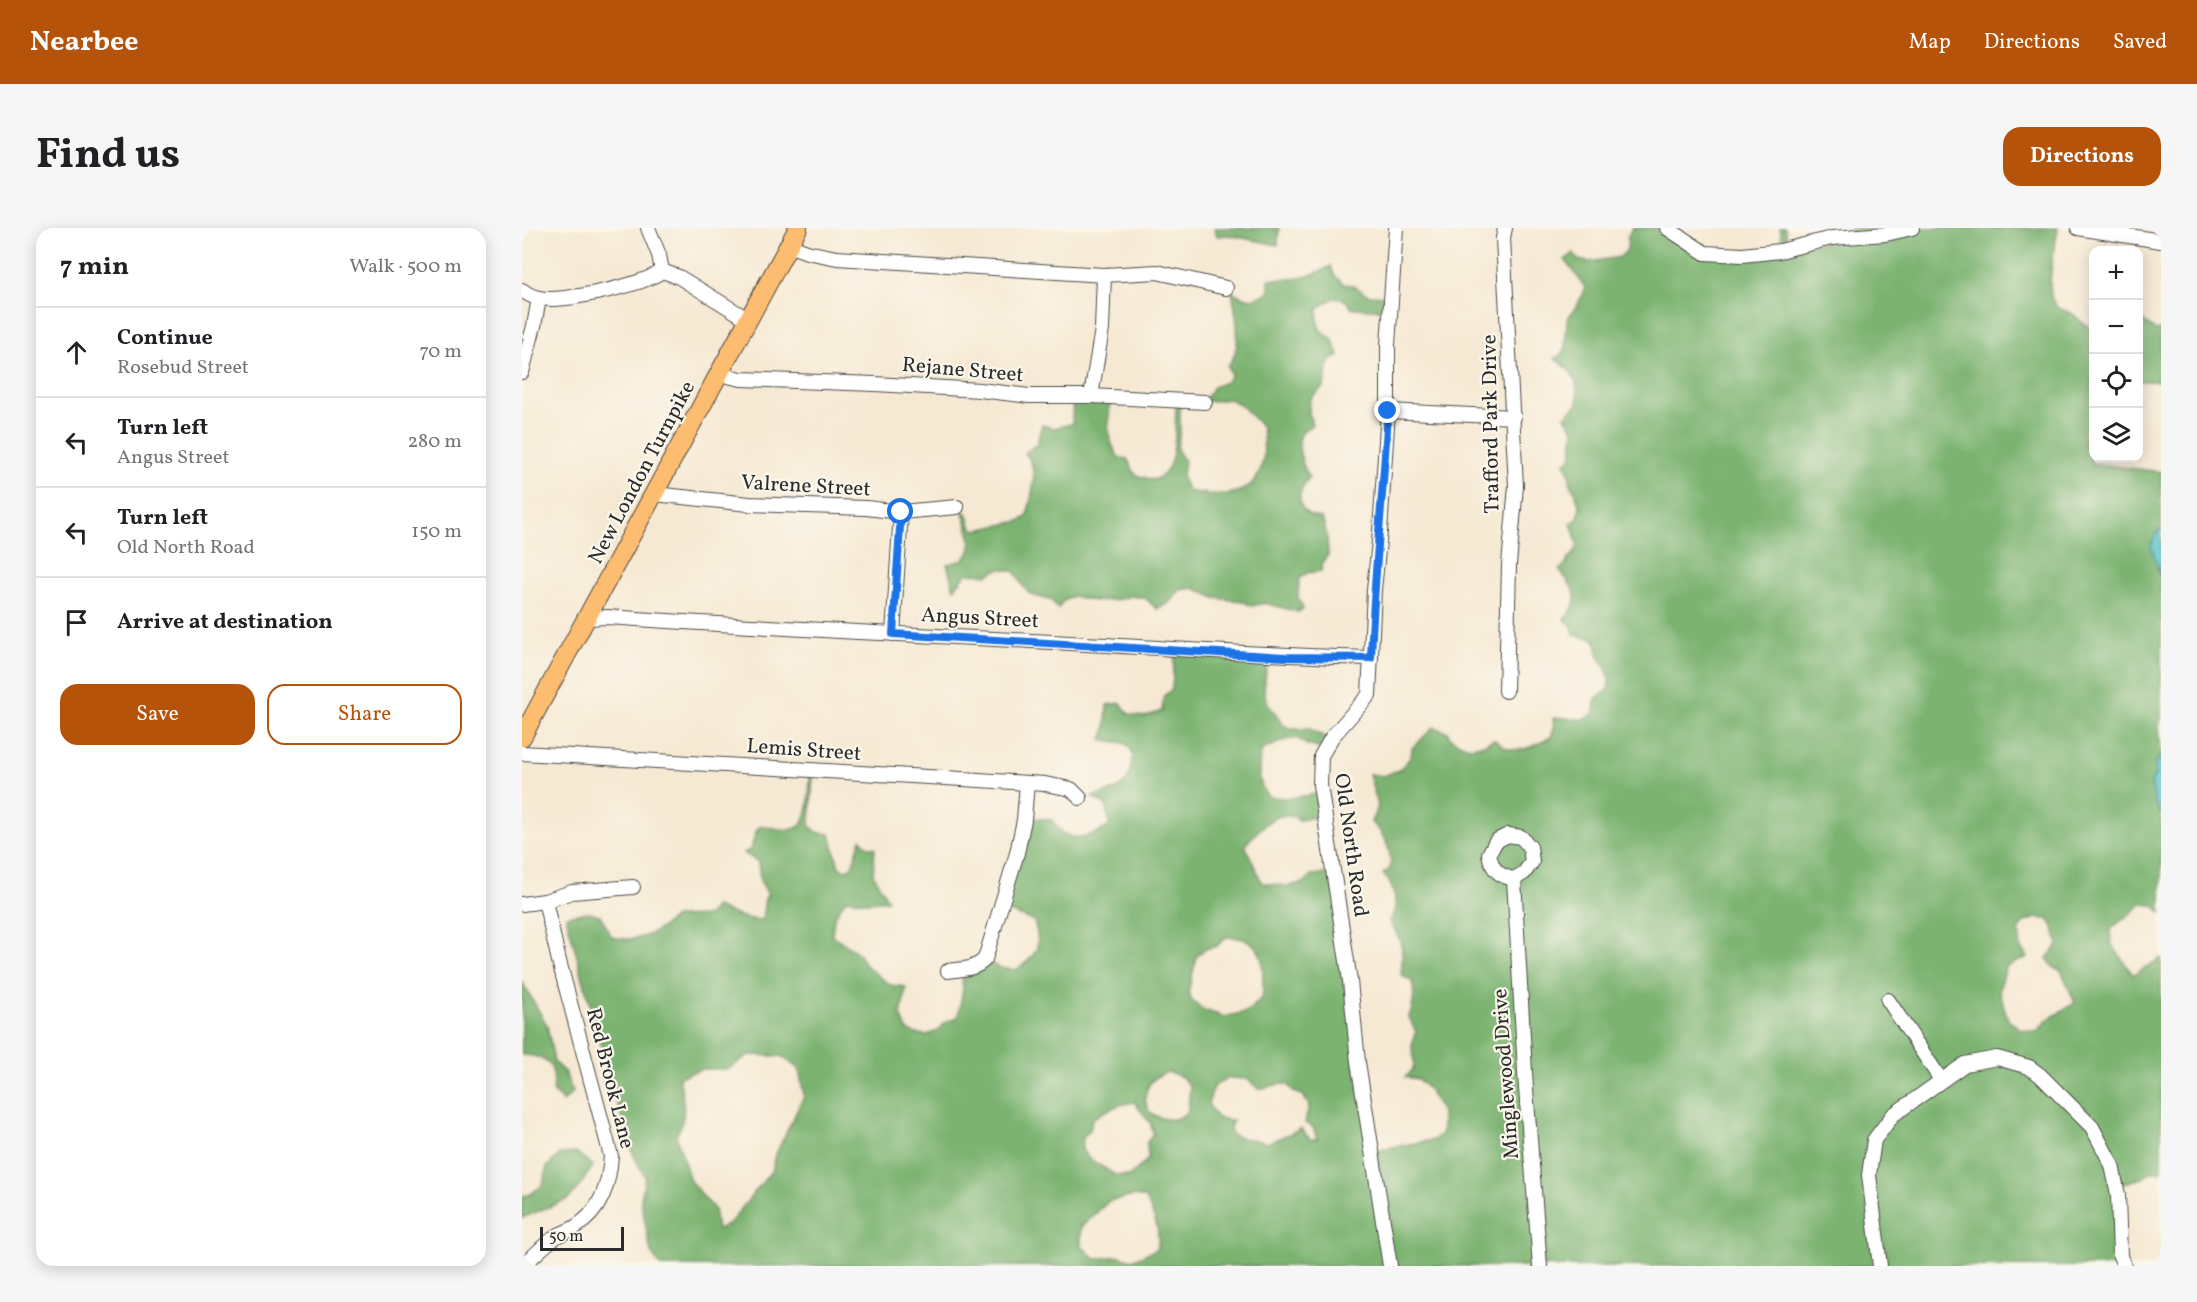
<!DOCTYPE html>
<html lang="en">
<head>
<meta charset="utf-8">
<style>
  :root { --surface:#fff; --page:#f6f6f6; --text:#202124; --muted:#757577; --line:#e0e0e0; --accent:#b45309 }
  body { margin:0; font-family:Vollkorn,serif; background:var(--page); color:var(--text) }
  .controls { position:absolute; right:18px; top:18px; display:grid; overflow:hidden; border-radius:12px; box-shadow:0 3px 15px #0003 }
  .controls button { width:54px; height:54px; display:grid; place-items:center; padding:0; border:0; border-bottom:2px solid var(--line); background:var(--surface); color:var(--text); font:30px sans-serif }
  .scale { position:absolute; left:18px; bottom:15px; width:84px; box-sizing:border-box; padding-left:6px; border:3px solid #2b2b2b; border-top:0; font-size:16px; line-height:21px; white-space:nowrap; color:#2b2b2b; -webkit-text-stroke:4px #fbf7ec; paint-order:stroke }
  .stop { position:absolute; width:18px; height:18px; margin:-14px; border:4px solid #1a73e8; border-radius:50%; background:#fff }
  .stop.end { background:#1a73e8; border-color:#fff; box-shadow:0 2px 6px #0008 }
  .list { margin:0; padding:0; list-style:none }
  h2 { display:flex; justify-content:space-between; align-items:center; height:78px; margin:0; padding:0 24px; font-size:26px }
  h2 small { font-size:20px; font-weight:400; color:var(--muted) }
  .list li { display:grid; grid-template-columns:39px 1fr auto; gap:18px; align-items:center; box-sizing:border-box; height:90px; padding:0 24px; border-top:2px solid var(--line) }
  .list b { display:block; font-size:22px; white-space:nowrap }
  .list p { margin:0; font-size:20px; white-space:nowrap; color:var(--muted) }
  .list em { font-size:20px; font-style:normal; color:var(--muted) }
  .actions { display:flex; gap:12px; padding:18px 24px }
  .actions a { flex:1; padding:14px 0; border:2px solid var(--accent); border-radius:18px; text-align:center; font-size:21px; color:var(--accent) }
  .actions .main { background:var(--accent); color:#fff }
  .icon { flex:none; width:33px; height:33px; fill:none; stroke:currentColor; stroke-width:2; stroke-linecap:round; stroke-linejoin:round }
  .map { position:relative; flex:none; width:1639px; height:1038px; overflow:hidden; border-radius:18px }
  header { display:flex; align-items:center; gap:36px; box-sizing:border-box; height:84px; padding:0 30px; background:var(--accent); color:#fff }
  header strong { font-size:28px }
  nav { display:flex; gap:33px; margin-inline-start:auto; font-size:21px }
  .intro { display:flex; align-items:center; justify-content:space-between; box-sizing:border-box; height:144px; padding:0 36px }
  h1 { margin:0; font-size:42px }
  .button { padding:15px 27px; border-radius:18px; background:var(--accent); color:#fff; font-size:21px; font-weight:700 }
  main { display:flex; gap:36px; padding:0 36px }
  aside { flex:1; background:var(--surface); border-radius:18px; box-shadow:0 3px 15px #0003 }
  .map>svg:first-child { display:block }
  .forest { fill:#7bb371; stroke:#536f4e; stroke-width:1.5; fill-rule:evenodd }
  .water { fill:#55c3cb; stroke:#40777b; stroke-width:1.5 }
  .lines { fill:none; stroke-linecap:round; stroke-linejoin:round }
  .minor-casing { stroke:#494844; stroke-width:16 }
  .major-casing { stroke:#494844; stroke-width:20 }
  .minor { stroke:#fff; stroke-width:14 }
  .major { stroke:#fdbd6f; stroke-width:18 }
  .route { stroke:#1a73e8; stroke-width:8 }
  .labels { text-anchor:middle; stroke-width:4.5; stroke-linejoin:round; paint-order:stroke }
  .street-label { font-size:21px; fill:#2b2b2b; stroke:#fbf7ec }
</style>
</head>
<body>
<header>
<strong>Nearbee</strong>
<nav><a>Map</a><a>Directions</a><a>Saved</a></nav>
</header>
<div class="intro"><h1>Find us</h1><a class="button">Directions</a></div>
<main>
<aside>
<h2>7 min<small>Walk · 500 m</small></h2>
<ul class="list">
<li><svg class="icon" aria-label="ahead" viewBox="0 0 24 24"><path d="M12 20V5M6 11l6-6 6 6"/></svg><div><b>Continue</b><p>Rosebud Street</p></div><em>70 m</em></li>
<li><svg class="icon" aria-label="left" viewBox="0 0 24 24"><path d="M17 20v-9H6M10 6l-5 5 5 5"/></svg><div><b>Turn left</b><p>Angus Street</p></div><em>280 m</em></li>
<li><svg class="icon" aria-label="left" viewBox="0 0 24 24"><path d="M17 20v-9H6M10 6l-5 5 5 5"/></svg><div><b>Turn left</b><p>Old North Road</p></div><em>150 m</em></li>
<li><svg class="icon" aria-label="arrive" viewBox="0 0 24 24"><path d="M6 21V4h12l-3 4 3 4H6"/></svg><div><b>Arrive at destination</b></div></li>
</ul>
<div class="actions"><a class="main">Save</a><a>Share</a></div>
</aside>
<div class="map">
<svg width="1639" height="1038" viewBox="0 0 1639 1038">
  <rect width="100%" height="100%" fill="#fbf7ec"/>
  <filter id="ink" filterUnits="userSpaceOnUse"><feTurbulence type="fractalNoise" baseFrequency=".0167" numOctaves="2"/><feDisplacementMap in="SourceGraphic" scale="12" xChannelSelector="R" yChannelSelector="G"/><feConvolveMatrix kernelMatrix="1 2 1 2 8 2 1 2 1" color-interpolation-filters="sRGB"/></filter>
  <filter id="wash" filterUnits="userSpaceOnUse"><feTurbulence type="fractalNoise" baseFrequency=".008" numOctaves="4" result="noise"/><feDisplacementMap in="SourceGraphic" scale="24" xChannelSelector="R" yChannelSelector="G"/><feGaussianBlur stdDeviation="1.35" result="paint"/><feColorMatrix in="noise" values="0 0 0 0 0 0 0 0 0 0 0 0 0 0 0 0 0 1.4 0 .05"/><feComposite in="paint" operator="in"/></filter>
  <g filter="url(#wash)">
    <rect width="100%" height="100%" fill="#f6e9d3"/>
    <!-- forest -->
    <g class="forest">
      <path d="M 692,0 L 757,0 L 756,17 L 706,7 L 695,8 Z"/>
      <path d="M 1111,0 L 1144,0 L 1184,26 L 1261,20 L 1258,0 L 1263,0 L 1267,21 L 1328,9 L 1328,0 L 1346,0 L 1346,8 L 1394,0 L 1536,0 C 1534,18 1520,67 1535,79 C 1540,83 1548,83 1552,87 C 1559,93 1562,98 1571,100 L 1571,190 L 1562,213 L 1570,235 L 1639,244 L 1639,301 L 1634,306 L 1635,343 L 1639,349 L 1639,490 L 1637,497 L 1639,527 L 1633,536 L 1633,547 L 1629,555 L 1633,576 L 1639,586 L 1639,685 L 1632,677 L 1620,676 L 1589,701 L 1589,715 L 1611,747 L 1639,730 L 1639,944 L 1628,944 L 1620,950 L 1595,957 L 1602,1038 L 139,1038 L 129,1025 L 119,973 L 123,949 L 110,924 L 94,872 L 44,688 L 65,684 L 78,687 L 90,709 C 115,715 134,707 152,689 L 186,688 L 194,679 C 206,685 226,692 240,692 L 243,670 L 246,667 L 238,652 L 236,634 L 222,625 L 229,621 L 235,601 L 239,598 C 248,599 263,603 272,601 C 290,596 287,561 288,544 L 291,545 L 288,598 L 295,604 L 308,606 L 317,639 L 324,642 L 330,638 L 339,611 L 344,618 L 353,620 L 351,646 L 366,672 L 345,674 L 324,671 L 312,689 L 310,707 L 336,725 L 343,737 L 368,757 L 384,759 L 379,787 L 385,802 L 394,806 L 405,807 L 416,803 L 422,795 L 436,789 L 441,761 L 439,736 L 462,732 L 478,740 L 494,742 C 516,728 520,718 512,693 L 490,685 L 481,679 L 504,589 L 530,592 C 534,597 538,604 544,607 C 556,613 577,605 587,598 L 585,578 L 570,569 L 593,562 L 606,552 L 611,528 L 608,520 L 602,515 L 580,512 L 584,500 L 585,477 L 599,475 L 607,486 L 622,489 L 640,483 L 642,468 L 650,461 L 653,423 L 746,429 C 745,442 739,461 745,473 C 749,482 756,487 761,497 L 769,501 L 788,501 L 808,512 L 800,521 L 785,517 L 775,510 L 763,512 L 740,522 C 735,538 735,557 747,569 L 770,570 L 799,565 L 803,587 L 778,592 C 755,577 737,602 723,617 L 740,655 L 765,658 L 782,655 L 789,647 L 812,645 L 853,922 L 911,912 L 920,905 L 920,884 L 907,862 L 896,851 L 883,849 C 898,838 890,833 890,819 C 890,814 893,809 894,804 L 887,789 C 892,776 893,767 890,753 L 879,747 C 882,721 881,714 867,693 C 879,679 872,657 861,646 L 868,641 C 871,624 862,605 849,594 L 856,578 L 847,546 L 861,548 L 877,542 L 889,529 L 890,520 L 912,499 L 926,504 L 927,509 C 945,521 953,522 972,511 C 990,530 1010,520 1029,509 L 1032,501 L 1031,490 C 1047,487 1055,497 1071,486 L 1074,470 L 1086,462 C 1089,444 1085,445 1078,430 C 1076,424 1074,418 1073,411 L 1052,407 L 1050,398 L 1042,391 C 1062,371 1052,360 1037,342 L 1044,337 L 1046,330 L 1051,327 L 1056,318 L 1049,295 L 1056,291 L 1058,280 L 1053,263 L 1048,257 L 1048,247 L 1043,235 L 1050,229 L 1052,202 L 1043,188 L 1056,176 C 1055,154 1054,143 1033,131 L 1043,123 L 1045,92 L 1057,74 L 1063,59 L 1043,32 L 1052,25 L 1056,32 L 1067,34 L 1098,29 L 1105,22 L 1106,7 ZM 1515,690 L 1526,691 L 1532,700 L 1536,717 L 1525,730 L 1532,740 L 1539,742 L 1553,775 L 1525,792 L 1515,804 L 1499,801 L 1486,792 L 1477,762 L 1484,739 L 1506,729 L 1499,721 L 1497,702 L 1502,694 ZM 704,709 C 747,709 740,737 741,768 L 727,783 L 703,789 L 682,782 L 671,774 L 666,764 L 675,728 L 683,721 L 695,718 ZM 227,827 L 259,828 L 277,841 L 282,868 L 252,930 L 251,941 L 208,995 L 195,1002 L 192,981 L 168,953 L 154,907 C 166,890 161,869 157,849 L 180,841 L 206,841 ZM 647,844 L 660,849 L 668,858 L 666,883 C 663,885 661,888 658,889 C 649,894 628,890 625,879 C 619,861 631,847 647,844 ZM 706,850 L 726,851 L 736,861 L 758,856 L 766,857 L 772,864 L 781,867 L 787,878 L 783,895 L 791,899 L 795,911 L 788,911 L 779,901 L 745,915 C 732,910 719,913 708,905 L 708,899 L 711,892 L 695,890 L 686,876 L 692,858 ZM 612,874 L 629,896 L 631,906 L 625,914 L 626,931 L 608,948 L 593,947 L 566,930 L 560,922 L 561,909 L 568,902 L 570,891 C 583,882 596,876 612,874 ZM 612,968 L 623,970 C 631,986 640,1004 635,1021 L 610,1032 L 598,1028 L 573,1031 L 559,1017 L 559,999 L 587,973 Z"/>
      <path d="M 809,38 L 812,47 L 822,56 L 830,57 L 846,67 L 869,68 L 868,82 L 830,80 C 819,63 808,71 796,81 C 795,96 795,104 810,110 L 817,128 L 807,134 L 802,158 L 788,171 L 787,184 L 790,197 C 790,197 782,202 782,202 C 771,213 781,239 787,250 C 773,266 774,287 799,290 C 806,302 805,314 806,327 L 801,333 L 799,343 L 785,345 L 777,351 L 776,369 L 781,381 L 776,384 L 743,375 L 730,378 L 720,373 L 693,370 L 672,360 L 658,362 L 647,375 L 635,381 L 623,370 L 609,368 L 593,372 L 572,373 L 551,368 L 540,374 L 536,381 L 528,371 C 504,368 504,364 493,344 C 481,339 476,340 465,347 L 454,345 L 444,346 L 432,361 L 425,336 C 461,331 448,309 441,284 L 445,285 L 450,300 L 455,302 L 498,293 L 505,289 C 509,267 519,243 503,225 L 515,216 L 520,197 L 532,200 L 550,196 L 551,170 L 589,171 C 586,195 583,207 596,229 L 605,231 L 614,247 L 631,252 C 635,250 640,249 643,245 C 655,230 653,194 654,175 L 658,175 L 658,202 L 655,221 L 663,235 C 658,246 660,252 666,263 C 697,269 734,272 741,232 C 743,222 741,210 740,199 L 721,179 L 708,171 L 681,174 L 691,159 L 704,154 L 709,147 L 705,138 C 722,122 714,85 710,64 C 726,72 731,74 747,63 L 747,51 C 773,52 787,50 809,38 Z"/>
      <path d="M 1617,90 L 1634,103 L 1639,102 L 1639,153 L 1617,153 Z"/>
      <path d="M 0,754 L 25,797 L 32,834 L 43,845 L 51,864 L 41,874 L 31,863 C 34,837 27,828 0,827 Z"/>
      <path d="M 55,925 L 71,938 L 57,959 L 46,971 L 0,990 L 0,968 L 7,967 L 21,957 L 25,939 L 38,926 Z"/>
    </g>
    <!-- water -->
    <g class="water">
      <path d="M 1639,301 L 1639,349 L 1629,318 L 1634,306 Z"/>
      <path d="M 1639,527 L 1639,586 L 1633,576 L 1629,555 L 1633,547 L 1633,536 Z"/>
    </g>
  </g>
  <g filter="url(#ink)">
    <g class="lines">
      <!-- minor casing -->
      <g class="minor-casing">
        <g id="minor">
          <path d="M 126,0 L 137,27 L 140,43"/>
          <path d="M 983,0 L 981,10 L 994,258 L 987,337 L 984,463"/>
          <path d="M 1145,0 L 1183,25 L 1220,27 L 1258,23 L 1310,10 L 1364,6 L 1390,0"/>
          <path d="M 1556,0 L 1639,13"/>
          <path d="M 266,17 L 285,24 L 315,30 L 582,47 L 635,44 L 704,60"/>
          <path d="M 140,43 L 157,49 L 227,92"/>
          <path d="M 0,62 C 5,66 11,69 17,70 C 40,75 122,57 140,43"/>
          <path d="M 0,144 L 12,98 L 17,70"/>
          <path d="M 197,146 L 219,151 L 353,156 L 458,162 L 507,168 L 569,168 L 683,174"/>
          <path d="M 569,168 L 580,101 L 582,47"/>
          <path d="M 866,183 L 992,189"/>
          <path d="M 132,266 L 227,276 L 344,280 L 379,284 L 435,279"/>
          <path d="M 65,390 L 85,389 C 244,400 404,407 564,416 C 659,421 753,428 849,430"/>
          <path d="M 371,406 L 379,284"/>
          <path d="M 0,525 L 523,556 L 549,561 L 558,570"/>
          <path d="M 986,607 L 999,609 L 1008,619 L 1010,634 L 1002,645 L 992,651 C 976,648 970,641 967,626 L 974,613 Z"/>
          <path d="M 992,651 L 1004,861 L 1018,1038"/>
          <path d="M 0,676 L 23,673 L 50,664 L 111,659"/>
          <path d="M 426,743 C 439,741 453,742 463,731 L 495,625 L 502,592 L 505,555"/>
          <path d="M 1366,772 L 1419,852"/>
          <path d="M 4,1038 L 6,1033 C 15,1025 24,1015 35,1008 C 40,1005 46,1003 52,1000 C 79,984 87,957 89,928 L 37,733 L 23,673"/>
          <path d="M 868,1038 L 836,834 L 828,753 L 798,557 L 799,528 L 810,509 L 847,467 L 852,362 L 858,303 L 866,183 L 866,117 L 874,0"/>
          <path d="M 1358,1038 L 1347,947 L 1352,912 L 1371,887 L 1443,836 L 1475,830 L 1507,839 L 1518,847 L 1570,899 L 1590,937 L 1596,967 L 1598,1028 L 1602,1038"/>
        </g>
      </g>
      <!-- major casing -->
      <g class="major-casing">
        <path id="major" d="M 0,509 L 276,0"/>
      </g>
      <!-- minor -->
      <use href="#minor" class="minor"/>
      <!-- major -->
      <use href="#major" class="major"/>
    </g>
  </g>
  <g class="lines" filter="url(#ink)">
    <!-- route -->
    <path class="route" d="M 379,284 L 371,406 L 764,429 L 849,430 C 852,348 861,266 866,183"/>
  </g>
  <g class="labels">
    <!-- street labels -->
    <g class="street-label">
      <text transform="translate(441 141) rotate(5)" y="7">Rejane Street</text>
      <text transform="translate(968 196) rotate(-91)" y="7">Trafford Park Drive</text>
      <text transform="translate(119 244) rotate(-62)" y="7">New London Turnpike</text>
      <text transform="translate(284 257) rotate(3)" y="7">Valrene Street</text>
      <text transform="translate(458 389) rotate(3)" y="7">Angus Street</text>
      <text transform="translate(282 521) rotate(4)" y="7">Lemis Street</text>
      <text transform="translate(830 617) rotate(82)" y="7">Old North Road</text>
      <text transform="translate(983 846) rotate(-94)" y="7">Minglewood Drive</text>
      <text transform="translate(89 850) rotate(76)" y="7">Red Brook Lane</text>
    </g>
  </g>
</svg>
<div class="controls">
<button>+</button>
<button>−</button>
<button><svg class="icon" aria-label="locate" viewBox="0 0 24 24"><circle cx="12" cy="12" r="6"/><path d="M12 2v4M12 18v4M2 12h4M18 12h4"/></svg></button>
<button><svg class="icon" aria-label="layers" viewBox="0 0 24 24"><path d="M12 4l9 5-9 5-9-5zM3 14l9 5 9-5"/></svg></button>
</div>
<div class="scale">50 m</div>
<div class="stop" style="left:379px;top:284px"></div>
<div class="stop end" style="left:866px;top:183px"></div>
</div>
</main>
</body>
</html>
